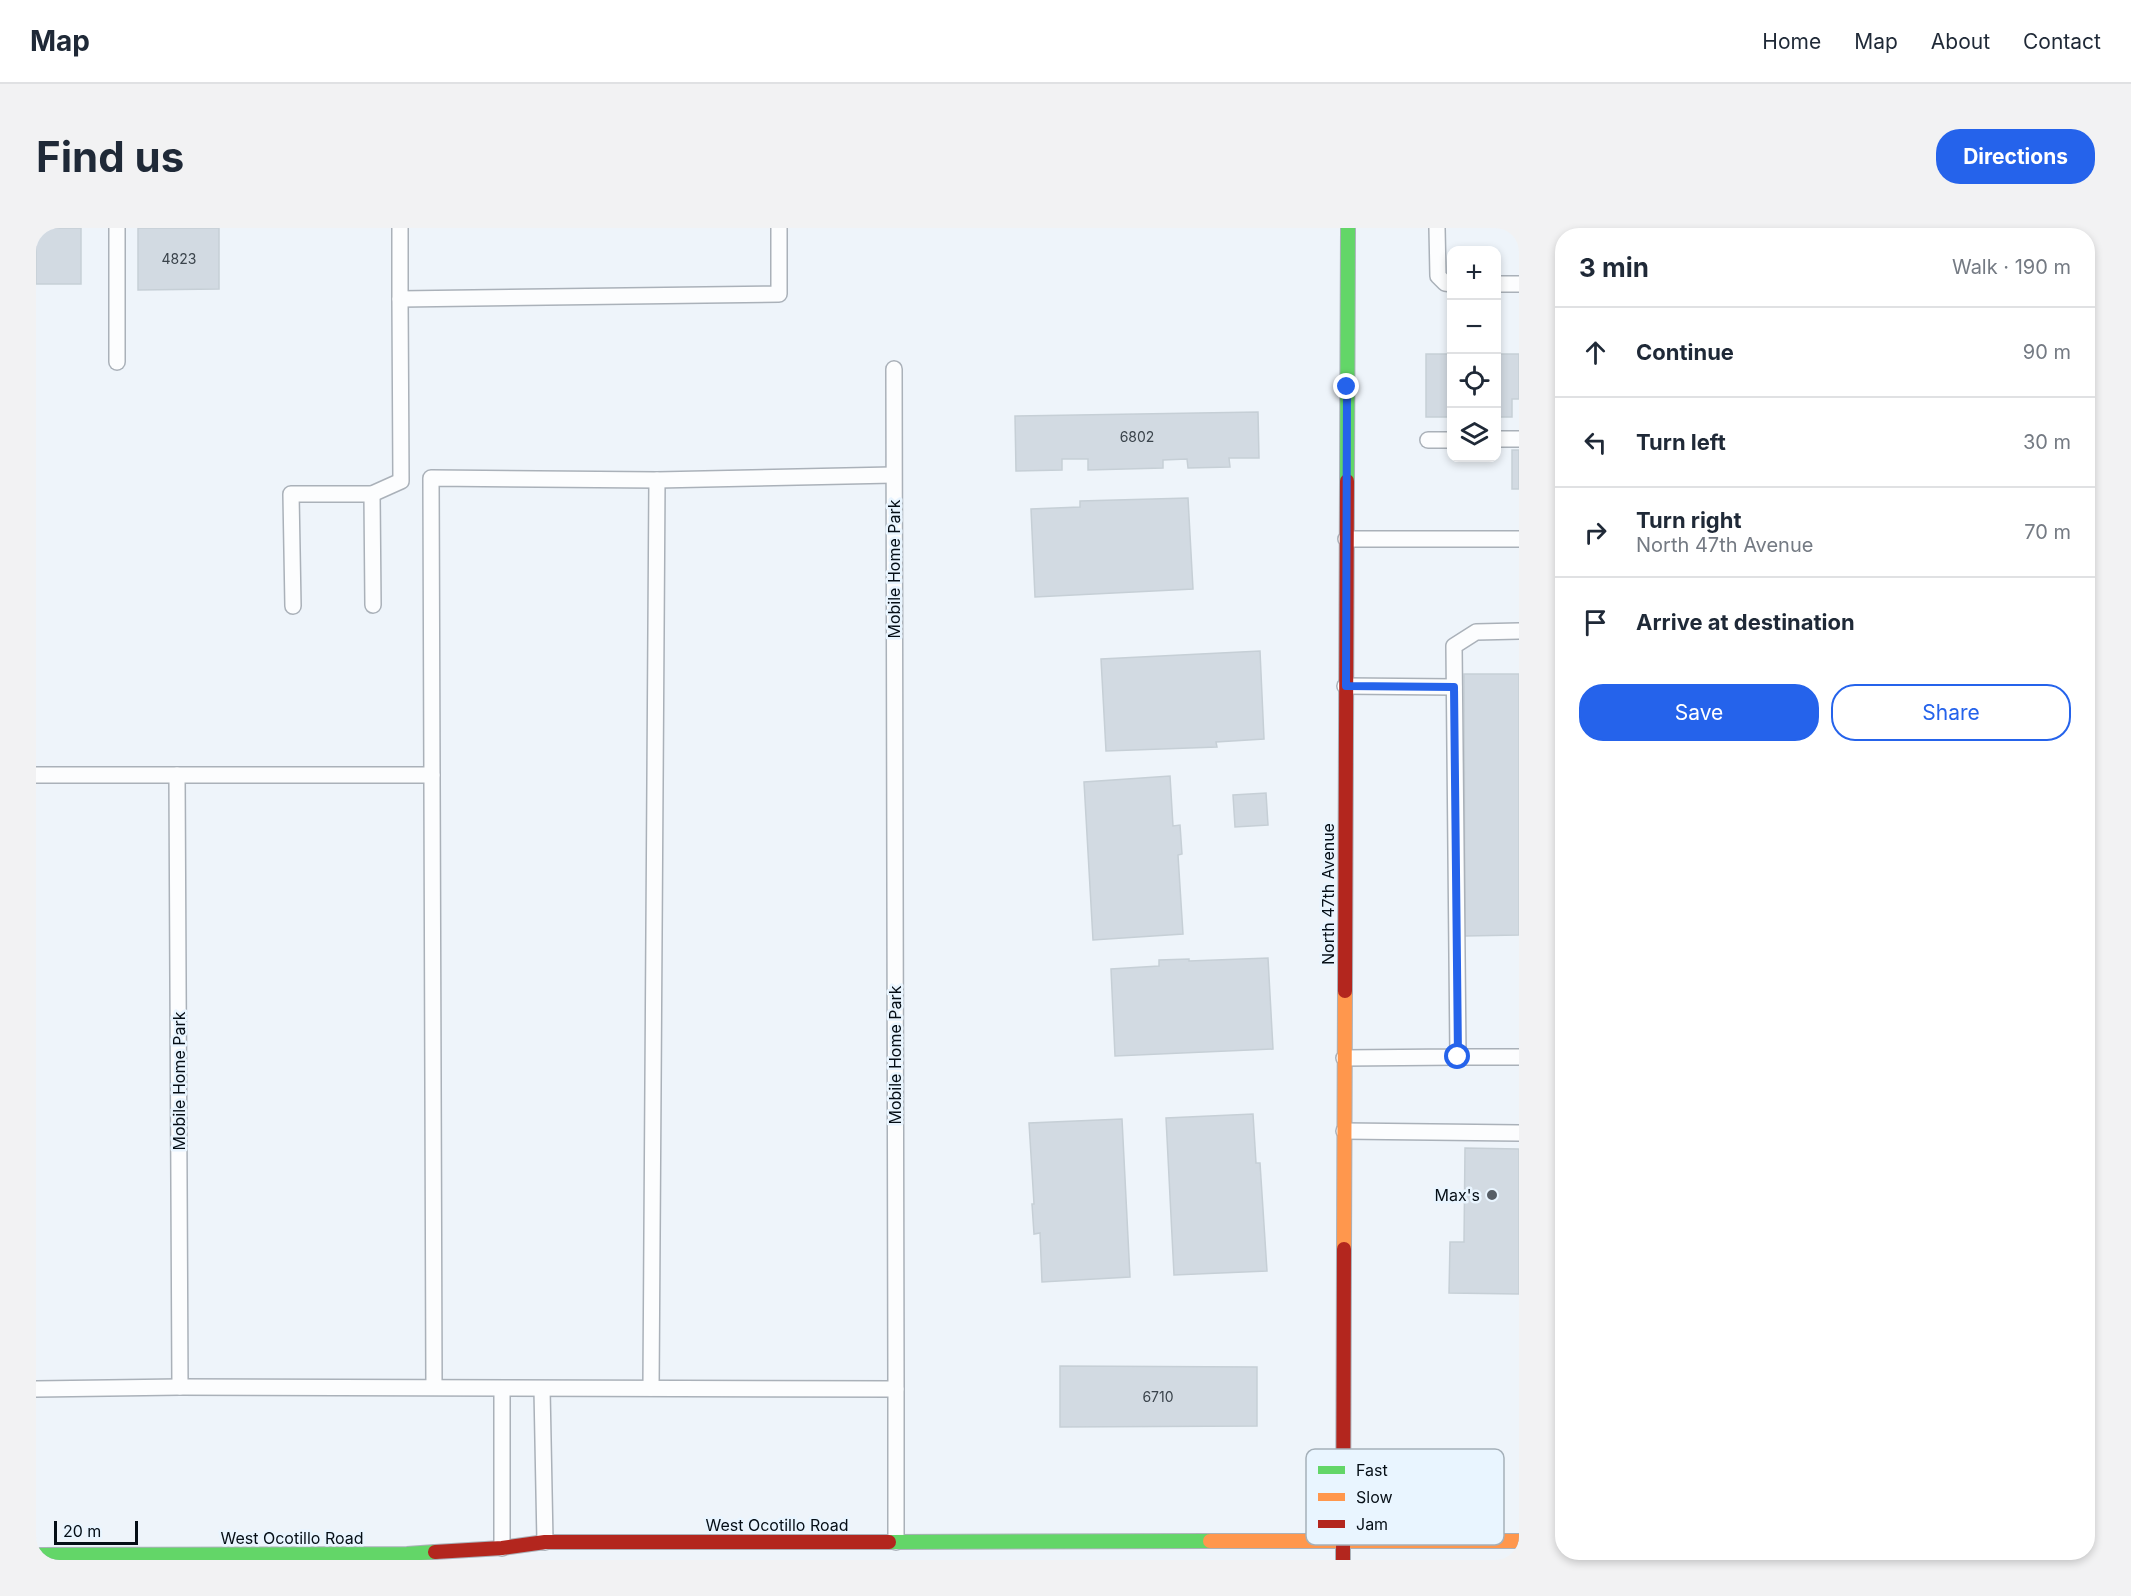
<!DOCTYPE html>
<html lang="en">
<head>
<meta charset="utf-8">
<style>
  :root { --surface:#fff; --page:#f2f2f3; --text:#1f2937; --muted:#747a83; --line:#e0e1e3; --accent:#2563eb }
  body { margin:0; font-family:Inter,sans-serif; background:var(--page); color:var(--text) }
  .controls { position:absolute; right:18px; top:18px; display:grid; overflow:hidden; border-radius:12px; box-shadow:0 3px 9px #0003 }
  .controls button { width:54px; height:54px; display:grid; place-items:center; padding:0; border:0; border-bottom:2px solid var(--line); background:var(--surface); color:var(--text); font:30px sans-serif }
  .scale { position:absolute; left:18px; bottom:15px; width:84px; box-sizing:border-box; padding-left:6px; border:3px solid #050e16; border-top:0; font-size:16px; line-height:21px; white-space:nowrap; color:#050e16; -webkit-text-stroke:4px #e9f5ff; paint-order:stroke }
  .stop { position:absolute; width:18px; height:18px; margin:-14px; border:4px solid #2563eb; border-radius:50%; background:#fff }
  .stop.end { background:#2563eb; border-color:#fff; box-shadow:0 2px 6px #0008 }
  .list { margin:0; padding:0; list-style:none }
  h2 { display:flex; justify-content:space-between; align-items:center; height:78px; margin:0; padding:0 24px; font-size:26px }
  h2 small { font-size:20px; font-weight:400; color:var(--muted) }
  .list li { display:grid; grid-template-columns:39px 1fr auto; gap:18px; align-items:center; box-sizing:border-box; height:90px; padding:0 24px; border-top:2px solid var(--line) }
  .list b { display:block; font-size:22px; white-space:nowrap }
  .list p { margin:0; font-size:20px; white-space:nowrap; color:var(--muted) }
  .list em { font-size:20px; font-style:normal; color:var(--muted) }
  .actions { display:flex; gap:12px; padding:18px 24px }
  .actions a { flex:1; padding:14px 0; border:2px solid var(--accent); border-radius:24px; text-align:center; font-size:21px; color:var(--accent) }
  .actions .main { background:var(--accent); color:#fff }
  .icon { flex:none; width:33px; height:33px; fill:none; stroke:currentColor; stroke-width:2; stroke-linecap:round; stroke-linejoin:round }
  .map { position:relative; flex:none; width:1483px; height:1332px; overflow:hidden; border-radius:24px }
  header { display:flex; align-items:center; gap:36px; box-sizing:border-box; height:84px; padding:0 30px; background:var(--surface); border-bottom:2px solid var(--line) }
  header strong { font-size:28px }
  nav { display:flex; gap:33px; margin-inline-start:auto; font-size:21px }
  .intro { display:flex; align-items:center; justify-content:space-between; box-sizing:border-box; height:144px; padding:0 36px }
  h1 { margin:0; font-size:42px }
  .button { padding:15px 27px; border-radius:24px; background:var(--accent); color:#fff; font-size:21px; font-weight:700 }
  main { display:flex; gap:36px; padding:0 36px }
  aside { flex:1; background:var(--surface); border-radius:24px; box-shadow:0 3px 9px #0003 }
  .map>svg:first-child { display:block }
  .building { fill:#d2dae2; stroke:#c6cfd6; stroke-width:1.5 }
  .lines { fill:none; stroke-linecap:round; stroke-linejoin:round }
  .lane-casing { stroke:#aab1b9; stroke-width:18 }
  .fast-casing { stroke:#aab1b9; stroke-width:16 }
  .slow-casing { stroke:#aab1b9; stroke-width:16 }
  .jam-casing { stroke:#aab1b9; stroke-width:16 }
  .lane { stroke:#fcfdfe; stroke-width:15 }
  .fast { stroke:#63d668; stroke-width:14 }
  .slow { stroke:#ff974d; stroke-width:14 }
  .jam { stroke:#b3261e; stroke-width:14 }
  .route { stroke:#2563eb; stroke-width:8 }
  .poi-dot { fill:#575e66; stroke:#e9f5ff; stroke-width:2 }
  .labels { text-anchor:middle; stroke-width:5; stroke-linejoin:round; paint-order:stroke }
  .number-label { font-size:14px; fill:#3a434b }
  .street-label { font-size:16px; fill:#050e16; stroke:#e9f5ff }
  .poi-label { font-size:16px; fill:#050e16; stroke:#e9f5ff; text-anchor:end }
  .key { fill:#e9f5ff; stroke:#a5b0b9; stroke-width:1.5 }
  .key-label { font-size:16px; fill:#050e16 }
</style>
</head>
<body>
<header>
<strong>Map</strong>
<nav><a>Home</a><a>Map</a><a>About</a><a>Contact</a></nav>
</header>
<div class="intro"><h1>Find us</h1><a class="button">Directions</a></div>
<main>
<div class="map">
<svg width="1483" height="1332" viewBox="0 0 1483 1332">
  <rect width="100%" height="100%" fill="#eef4fa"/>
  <!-- building -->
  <g class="building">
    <rect x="0" y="0" width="45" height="56"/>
    <path d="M 102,0 L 183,0 L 183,61 L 102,62 Z"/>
    <rect x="1390" y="126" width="26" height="63"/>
    <path d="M 1460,126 L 1483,126 L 1483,171 L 1476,171 L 1476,189 L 1460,189 Z"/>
    <path d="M 1222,184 L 1223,230 L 1193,230 L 1194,239 L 1152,240 L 1151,231 L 1127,232 L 1127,240 L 1052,242 L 1052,231 L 1026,231 L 1026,242 L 980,243 L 979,188 Z"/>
    <rect x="1476" y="222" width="7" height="39"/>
    <path d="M 1152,270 L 1157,361 L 999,369 L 995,281 L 1044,279 L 1044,273 Z"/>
    <path d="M 1224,423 L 1228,511 L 1180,514 L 1181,519 L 1070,523 L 1065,431 Z"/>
    <path d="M 1428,446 L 1483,446 L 1483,707 L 1429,708 Z"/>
    <path d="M 1134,548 L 1137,598 L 1144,597 L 1146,626 L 1142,627 L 1147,706 L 1057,712 L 1048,554 Z"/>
    <path d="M 1230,565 L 1232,597 L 1199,599 L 1197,567 Z"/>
    <path d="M 1232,730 L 1237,821 L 1079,828 L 1075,741 L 1123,738 L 1123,732 L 1153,731 L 1153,733 Z"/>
    <path d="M 1217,886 L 1220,935 L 1224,935 L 1231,1043 L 1138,1047 L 1130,890 Z"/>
    <path d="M 1086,891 L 1094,1049 L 1006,1054 L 1004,1005 L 998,1006 L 996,976 L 998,976 L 993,895 Z"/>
    <path d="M 1429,920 L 1483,921 L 1483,1066 L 1413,1065 L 1414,1014 L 1428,1014 Z"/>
    <path d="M 1024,1138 L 1221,1139 L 1221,1198 L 1024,1199 Z"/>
  </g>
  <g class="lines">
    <!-- lane casing -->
    <g class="lane-casing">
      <g id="lane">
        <path d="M 364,0 L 364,71 L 743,66 L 743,0"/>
        <path d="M 1401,0 L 1402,48 L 1409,55 L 1416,56"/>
        <path d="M 1460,56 L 1483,56"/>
        <path d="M 81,134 L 81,0"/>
        <path d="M 1460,211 L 1483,211"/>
        <path d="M 1392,212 L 1416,212"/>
        <path d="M 336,266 L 337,377"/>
        <path d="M 1310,311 L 1483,311"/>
        <path d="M 257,378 L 255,266 L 336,266 L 365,253 L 364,71"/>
        <path d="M 1309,458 L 1418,459"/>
        <path d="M 0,547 L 396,547"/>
        <path d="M 141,547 L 144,1159"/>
        <path d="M 1422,829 L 1483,829"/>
        <path d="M 1308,830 L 1422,829 L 1418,418 L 1440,404 L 1483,403"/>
        <path d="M 1308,903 L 1483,905"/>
        <path d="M 398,1159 L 395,250 L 621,252 L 857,247"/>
        <path d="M 615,1160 L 621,252"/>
        <path d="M 0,1161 L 144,1159 L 860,1161 L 858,141"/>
        <path d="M 466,1161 L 466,1320"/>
        <path d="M 506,1161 L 509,1314"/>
        <path d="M 860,1161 L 860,1314"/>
      </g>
    </g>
    <!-- fast casing -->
    <g class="fast-casing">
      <g id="fast">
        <path d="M 1311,253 L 1312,0"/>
        <path d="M 853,1314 L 1174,1313"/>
        <path d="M 0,1327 L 371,1326 L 399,1324"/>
      </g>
    </g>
    <!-- slow casing -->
    <g class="slow-casing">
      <g id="slow">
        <path d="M 1308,1021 L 1309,763"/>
        <path d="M 1174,1313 L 1483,1313"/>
      </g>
    </g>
    <!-- jam casing -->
    <g class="jam-casing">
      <g id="jam">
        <path d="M 1309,763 L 1311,253"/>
        <path d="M 399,1324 L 466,1320 L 509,1314 L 853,1314"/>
        <path d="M 1307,1332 L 1308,1021"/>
      </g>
    </g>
    <!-- lane -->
    <use href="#lane" class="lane"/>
    <!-- fast -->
    <use href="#fast" class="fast"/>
    <!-- slow -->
    <use href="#slow" class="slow"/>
    <!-- jam -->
    <use href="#jam" class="jam"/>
  </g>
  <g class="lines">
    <!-- route -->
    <path class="route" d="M 1311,159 L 1310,458 L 1418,459 L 1422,829"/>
  </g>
  <!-- markers -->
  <circle class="poi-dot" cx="1456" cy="967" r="6"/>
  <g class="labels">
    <!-- number labels -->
    <g class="number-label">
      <text x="143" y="36">4823</text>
      <text x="1101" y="214">6802</text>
      <text x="1122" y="1174">6710</text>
    </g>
    <!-- street labels -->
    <g class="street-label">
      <text transform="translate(858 341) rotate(-90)" y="6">Mobile Home Park</text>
      <text transform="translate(1292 666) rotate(-90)" y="6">North 47th Avenue</text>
      <text transform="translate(859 827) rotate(-90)" y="6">Mobile Home Park</text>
      <text transform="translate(143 853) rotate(-90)" y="6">Mobile Home Park</text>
      <text x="741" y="1303">West Ocotillo Road</text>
      <text x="256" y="1316">West Ocotillo Road</text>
    </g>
    <!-- poi labels -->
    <g class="poi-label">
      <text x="1444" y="973">Max's</text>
    </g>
  </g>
  <!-- legend -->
  <rect x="1270" y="1221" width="198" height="96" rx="9" class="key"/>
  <rect x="1282" y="1238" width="27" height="8" fill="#63d668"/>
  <rect x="1282" y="1265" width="27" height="8" fill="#ff974d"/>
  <rect x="1282" y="1292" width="27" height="8" fill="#b3261e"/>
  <g class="key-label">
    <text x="1320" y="1248">Fast</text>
    <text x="1320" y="1275">Slow</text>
    <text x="1320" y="1302">Jam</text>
  </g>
</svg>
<div class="controls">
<button>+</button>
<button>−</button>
<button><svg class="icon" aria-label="locate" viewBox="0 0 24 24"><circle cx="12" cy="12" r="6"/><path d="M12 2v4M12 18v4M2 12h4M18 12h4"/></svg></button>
<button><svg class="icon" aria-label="layers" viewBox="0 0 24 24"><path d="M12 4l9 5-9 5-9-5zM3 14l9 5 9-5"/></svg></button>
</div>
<div class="scale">20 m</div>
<div class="stop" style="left:1422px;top:829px"></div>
<div class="stop end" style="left:1311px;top:159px"></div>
</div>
<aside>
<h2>3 min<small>Walk · 190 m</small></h2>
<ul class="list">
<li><svg class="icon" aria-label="ahead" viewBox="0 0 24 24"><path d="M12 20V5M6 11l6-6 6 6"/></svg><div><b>Continue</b></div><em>90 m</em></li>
<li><svg class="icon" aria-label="left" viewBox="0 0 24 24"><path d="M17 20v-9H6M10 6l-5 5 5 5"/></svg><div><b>Turn left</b></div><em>30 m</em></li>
<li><svg class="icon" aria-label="right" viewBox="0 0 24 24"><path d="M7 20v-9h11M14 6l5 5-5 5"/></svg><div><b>Turn right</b><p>North 47th Avenue</p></div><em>70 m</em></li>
<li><svg class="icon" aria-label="arrive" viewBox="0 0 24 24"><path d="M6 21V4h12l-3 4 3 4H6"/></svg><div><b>Arrive at destination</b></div></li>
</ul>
<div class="actions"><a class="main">Save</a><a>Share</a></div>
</aside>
</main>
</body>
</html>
